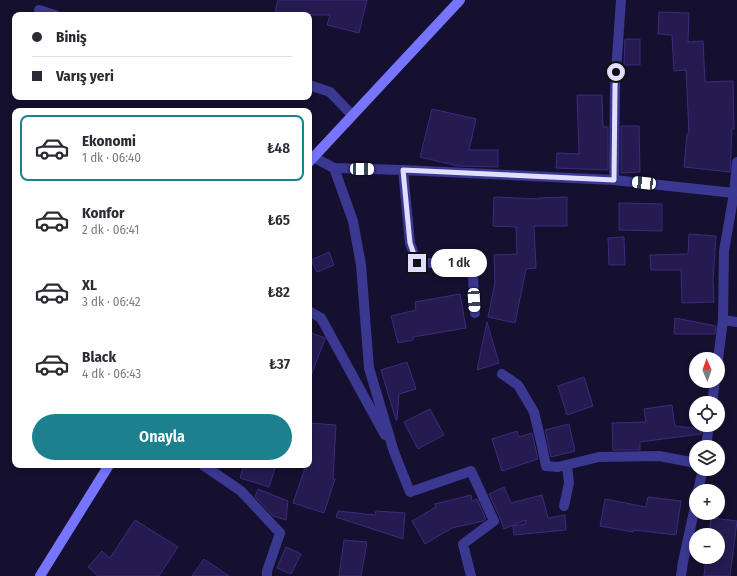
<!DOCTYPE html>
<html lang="tr">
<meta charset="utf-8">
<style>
body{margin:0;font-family:"Fira Sans Condensed",sans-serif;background:#f2f2f3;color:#2b2b33;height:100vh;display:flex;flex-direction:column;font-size:15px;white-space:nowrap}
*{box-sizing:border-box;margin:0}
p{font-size:13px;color:#7c7c81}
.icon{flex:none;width:22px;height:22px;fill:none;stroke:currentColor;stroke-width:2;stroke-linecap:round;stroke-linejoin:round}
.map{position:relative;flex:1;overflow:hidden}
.drawer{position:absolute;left:12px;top:108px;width:300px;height:360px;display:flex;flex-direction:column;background:#fff;border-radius:8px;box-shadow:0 2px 6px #0003}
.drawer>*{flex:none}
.banner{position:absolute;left:12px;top:12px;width:300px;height:88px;border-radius:8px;box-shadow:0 2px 6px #0003;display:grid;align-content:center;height:88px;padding:0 20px;background:#fff}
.needle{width:26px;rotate:358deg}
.buttons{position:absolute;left:689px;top:352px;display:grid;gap:8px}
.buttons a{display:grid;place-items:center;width:36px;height:36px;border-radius:50%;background:#fff;box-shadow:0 2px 6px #0003;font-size:20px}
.end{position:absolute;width:18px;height:18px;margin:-9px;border:5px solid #e1deff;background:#111;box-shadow:0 0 0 2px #111}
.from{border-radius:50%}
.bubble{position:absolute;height:28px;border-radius:14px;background:#fff;box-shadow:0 2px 6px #0003;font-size:13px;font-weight:600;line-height:28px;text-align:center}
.car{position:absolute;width:12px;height:24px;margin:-12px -6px;border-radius:5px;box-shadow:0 0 3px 1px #0007;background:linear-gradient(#fff 24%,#345 0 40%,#fff 0 76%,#345 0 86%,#fff 0)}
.banner b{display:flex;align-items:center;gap:14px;height:38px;font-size:15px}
.banner b+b{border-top:1px solid #e1e1e2}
.banner i{width:10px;height:10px;background:#2b2b33}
ul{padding:7px 0 0;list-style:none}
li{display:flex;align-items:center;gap:12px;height:66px;margin:0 8px 6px;padding:0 12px;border:2px solid transparent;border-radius:8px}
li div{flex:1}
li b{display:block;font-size:15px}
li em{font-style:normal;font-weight:600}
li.current{border-color:#1c808f}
li>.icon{width:36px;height:36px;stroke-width:1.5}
.action{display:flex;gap:8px;margin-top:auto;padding:8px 20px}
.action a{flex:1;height:46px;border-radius:24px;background:#1c808f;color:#fff;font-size:16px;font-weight:600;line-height:46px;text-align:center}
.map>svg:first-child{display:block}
</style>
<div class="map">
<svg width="737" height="576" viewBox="0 0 737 576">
<rect width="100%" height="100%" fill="#15102f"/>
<path fill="#251b51" stroke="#3b2b7f" d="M278 0H367L359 33 327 25 330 15H285L275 12Z
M659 12 689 13 688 42 703 41 705 82 733 81 734 129H732L730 172 684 167 687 134H689L686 70 674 71 672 35 658 34Z
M625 39H640V65H624Z
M577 95H602L603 127H608V170L556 168 557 153 579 154Z
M432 109 476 119 469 150H498V167L458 166 420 157Z
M621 126H639L640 172 621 173Z
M494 197 539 199V198L567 197V226H534L536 268 526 269 515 323 488 317 495 283 494 255 517 254 516 227 493 226Z
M619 203 662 204V231L619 230Z
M689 234 716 236 713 281 714 302 682 303 681 270H651L650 255 688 254Z
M624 237 625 265H609L608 238Z
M329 252 334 265 317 272 311 260Z
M460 294 466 328 413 337V340L398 343 391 316 416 310 415 302Z
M675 318 716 326 715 334H674Z
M487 322 499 363 477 370Z
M309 332 325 338V339L310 378H309Z
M407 362 416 389 399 394 397 420H396L381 370Z
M584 377 593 406 567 415 558 386Z
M672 405 675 426 702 429 701 434 640 442V450H613L612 423 646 422 644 409Z
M430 409 444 435 418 449 404 422Z
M309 423 336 425 333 479H335L324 513 293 503 306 465H309Z
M569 424 575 451 551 457 545 430Z
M517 431 519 437 532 433 538 459 502 471 492 439Z
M244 465H276L269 487 240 478Z
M504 487 511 503 542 495 548 518 565 515 566 530 514 535 513 526 525 524 526 520 504 529 500 518 489 494Z
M258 489 288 501 286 520 273 516 255 497Z
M471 495 472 501 477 499 486 519 483 521 452 528 425 544 412 521 436 507 435 504Z
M648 497 681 501 676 535 634 530 633 532 600 526 605 499 646 507Z
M338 511 375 515 376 511 405 513 403 539 336 517Z
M711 518 737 521 730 576H704L706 557H718V535H709Z
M135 520 178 547 159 576H98L88 567 102 551 110 558Z
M344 540 367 542 361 576H339Z
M286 547 301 554 291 574 277 568Z
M204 559 229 576H192Z"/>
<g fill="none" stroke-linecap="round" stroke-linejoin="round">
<path stroke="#3a3891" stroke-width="10" d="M39 10 55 15
M309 85 330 92 352 115
M313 157 334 168 403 170 614 180 734 193
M334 168 353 221 361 265 369 368 394 452 410 492 471 471 494 521 463 544 471 576
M403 170 410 243 417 263H444L472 260 475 313
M614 180 615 86 621 0
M309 311 321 318 385 435
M723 320 737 322
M718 359 723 320 724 251 734 193 737 162
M502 374 518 385 534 412 542 446 546 466 558 467 599 457 659 456 696 463
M712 403 715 381
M706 447 709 425
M203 465 241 491 280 533 267 571V576
M698 491 703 469
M564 506 569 483 567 465
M681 576 683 562 696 502"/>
<path stroke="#7775ff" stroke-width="10" d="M309 162 460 0
M40 576 109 465"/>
</g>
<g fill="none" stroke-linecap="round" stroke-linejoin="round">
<path stroke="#e1deff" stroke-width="5" d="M417 263 410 243 403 170 614 180 615 86 616 72"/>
</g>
</svg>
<div class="buttons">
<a><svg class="needle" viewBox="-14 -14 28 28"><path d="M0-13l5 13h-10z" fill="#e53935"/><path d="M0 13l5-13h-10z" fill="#7c7c81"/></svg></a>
<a><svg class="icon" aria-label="locate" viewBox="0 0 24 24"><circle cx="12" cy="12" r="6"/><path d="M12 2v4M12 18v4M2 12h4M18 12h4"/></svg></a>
<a><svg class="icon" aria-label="layers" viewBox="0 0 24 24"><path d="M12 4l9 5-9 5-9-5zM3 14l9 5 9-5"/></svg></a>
<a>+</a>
<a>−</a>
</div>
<i class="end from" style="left:616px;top:72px"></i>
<i class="end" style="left:417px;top:263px"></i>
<div class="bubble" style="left:431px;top:249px;width:56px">1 dk</div>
<i class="car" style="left:362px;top:169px;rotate:91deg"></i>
<i class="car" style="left:644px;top:183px;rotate:276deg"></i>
<i class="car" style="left:474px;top:300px;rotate:177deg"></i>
<div class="banner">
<b><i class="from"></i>Biniş</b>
<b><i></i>Varış yeri</b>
</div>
<section class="drawer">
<ul>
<li class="current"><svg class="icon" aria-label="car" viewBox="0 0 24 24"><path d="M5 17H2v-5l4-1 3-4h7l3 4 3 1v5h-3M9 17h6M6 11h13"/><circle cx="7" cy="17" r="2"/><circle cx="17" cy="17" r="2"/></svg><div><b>Ekonomi</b><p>1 dk · 06:40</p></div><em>₺48</em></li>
<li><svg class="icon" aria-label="car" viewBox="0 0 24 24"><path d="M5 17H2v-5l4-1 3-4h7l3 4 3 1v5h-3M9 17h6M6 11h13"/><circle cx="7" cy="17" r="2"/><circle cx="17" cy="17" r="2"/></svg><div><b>Konfor</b><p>2 dk · 06:41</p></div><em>₺65</em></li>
<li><svg class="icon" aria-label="car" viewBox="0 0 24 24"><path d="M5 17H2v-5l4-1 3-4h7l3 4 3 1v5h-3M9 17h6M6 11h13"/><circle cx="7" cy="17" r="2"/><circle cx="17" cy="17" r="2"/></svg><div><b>XL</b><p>3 dk · 06:42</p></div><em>₺82</em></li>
<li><svg class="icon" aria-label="car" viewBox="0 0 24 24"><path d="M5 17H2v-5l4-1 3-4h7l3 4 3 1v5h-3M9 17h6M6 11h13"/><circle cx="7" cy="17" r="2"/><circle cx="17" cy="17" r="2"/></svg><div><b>Black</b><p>4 dk · 06:43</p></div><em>₺37</em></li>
</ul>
<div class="action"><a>Onayla</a></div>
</section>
</div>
